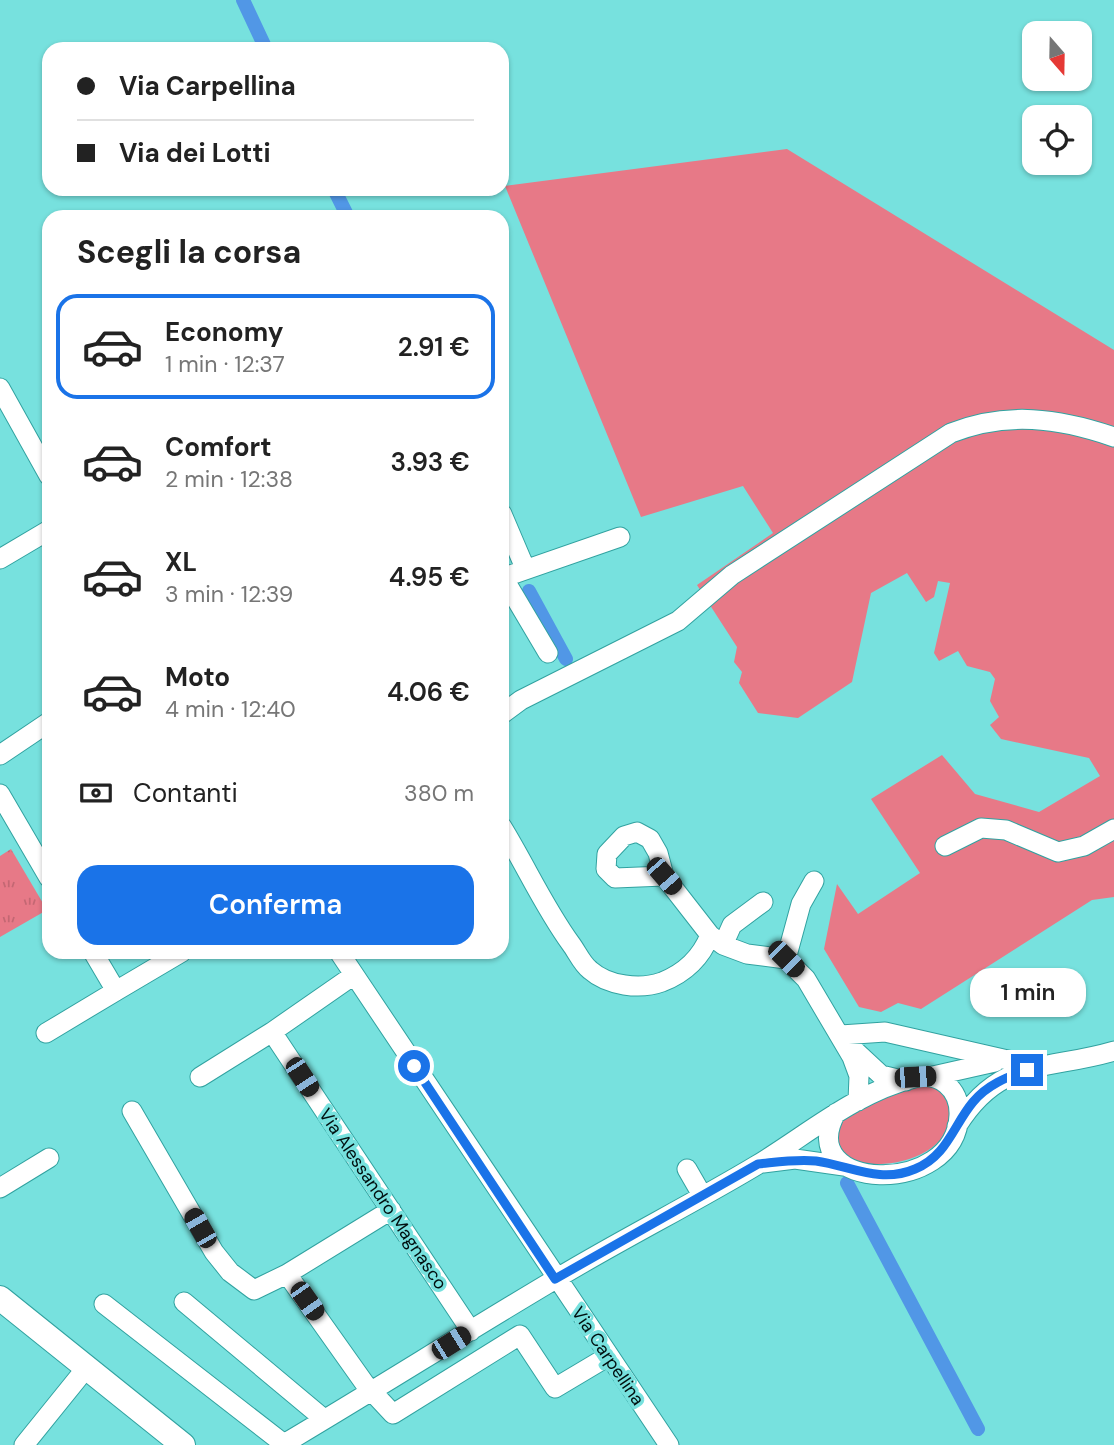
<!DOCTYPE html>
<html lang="it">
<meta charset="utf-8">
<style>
body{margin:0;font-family:"DM Sans",sans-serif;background:#f6f6f6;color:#222;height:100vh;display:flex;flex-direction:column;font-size:26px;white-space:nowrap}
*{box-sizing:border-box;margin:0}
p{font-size:23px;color:#767676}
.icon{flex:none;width:38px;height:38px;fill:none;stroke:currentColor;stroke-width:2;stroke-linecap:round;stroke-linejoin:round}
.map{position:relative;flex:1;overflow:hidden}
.sheet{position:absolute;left:42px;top:210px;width:467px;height:749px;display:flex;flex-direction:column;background:#fff;border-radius:21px;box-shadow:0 2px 5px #0004}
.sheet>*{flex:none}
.hud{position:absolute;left:42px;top:42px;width:467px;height:154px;border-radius:21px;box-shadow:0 2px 5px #0004;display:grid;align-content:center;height:154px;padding:0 35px;background:#fff}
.needle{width:46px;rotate:160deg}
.tools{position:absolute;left:1022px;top:21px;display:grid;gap:14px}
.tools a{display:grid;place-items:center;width:70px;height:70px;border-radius:14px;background:#fff;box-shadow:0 2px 5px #0004;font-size:35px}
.end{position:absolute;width:32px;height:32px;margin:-16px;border:9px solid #1a73e8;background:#fff;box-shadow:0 0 0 4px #fff}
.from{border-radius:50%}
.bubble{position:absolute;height:49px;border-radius:21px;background:#fff;box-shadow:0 2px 5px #0004;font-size:23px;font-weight:600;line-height:49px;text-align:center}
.car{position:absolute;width:21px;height:42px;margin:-21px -10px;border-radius:9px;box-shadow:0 0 5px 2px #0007;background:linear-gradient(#222 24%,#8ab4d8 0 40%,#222 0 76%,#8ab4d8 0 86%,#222 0)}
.hud b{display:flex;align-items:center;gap:24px;height:66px;font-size:26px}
.hud b+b{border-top:2px solid #e0e0e0}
.hud i{width:18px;height:18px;background:#222}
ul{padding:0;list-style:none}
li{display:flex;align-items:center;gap:21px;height:105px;margin:0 14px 10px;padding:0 21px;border:4px solid transparent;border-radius:21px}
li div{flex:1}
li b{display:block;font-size:26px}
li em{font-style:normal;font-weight:600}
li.active{border-color:#1a73e8}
li>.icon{width:63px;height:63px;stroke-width:1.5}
h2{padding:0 35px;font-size:32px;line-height:84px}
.pay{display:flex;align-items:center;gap:18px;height:77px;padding:0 35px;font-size:26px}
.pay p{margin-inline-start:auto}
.primary-button{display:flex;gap:14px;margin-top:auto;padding:14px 35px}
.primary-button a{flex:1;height:80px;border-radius:21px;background:#1a73e8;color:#fff;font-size:28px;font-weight:600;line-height:80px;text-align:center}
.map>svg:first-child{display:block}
</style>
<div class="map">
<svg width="1114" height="1445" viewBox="0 0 1114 1445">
<defs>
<pattern id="park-tufts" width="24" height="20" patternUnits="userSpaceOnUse" patternTransform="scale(1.75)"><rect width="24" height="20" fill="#e77987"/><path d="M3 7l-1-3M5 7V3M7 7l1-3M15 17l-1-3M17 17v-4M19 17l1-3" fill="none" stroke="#c46773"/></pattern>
</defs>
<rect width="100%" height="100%" fill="#77e1de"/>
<path fill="#e77987" d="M787 149 1114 350V897L1092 900 921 1009 898 1003 881 1012 859 1007 824 949 837 884 858 914 920 873 871 799 942 755 975 794 1039 812 1100 776 1089 758 1001 739 990 725 999 717 990 701 995 679 990 672 967 666 958 651 939 661 934 653 950 583 938 581 934 597 926 602 907 573 871 593 852 682 798 718 758 713 739 683 742 672 734 662 737 647 697 585 773 533 743 486 641 517 505 186Z
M923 1084 943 1090C988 1171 807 1192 840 1121L863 1105Z"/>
<path fill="url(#park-tufts)" d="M11 849 47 910 0 937V856Z"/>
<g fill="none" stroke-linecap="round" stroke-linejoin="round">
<path stroke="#5197e6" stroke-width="14" d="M243 0 266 49
M334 189 348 217
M529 591 566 659
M847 1183 978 1429"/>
<g stroke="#31a2a0" stroke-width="21">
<path id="minor" d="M0 388 49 476
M502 514 525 568
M0 559 49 530
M503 577 548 653
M502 578 620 537
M502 714 521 700 678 621 732 575 951 433C1006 411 1059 418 1114 437
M0 755 49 722
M0 794 49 878
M502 827C526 866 544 907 571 944 577 952 582 964 590 970 608 986 640 990 662 982 685 973 701 958 710 935
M945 846 981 828 1006 830 1058 852 1084 846 1114 829
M664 876 615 878 606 869 607 854 624 836 637 832 650 839 658 853 664 876 710 935 723 945 747 954 786 959 806 979 852 1057 859 1076 858 1101
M723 945 732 925 763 902
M93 952 116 991 182 952
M339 952 669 1445
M786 959 801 904 814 881
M272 1032 471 1331
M46 1033 116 991
M841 1035 885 1032 1012 1061
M853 1049 881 1075 906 1081
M933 1076 995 1062
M200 1077 272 1032 354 975
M132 1111 214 1252 230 1272 254 1290 287 1274 391 1210
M957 1126C1000 1057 1046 1071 1114 1051
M763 1163 795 1159 844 1166
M687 1169 702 1195
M0 1188 49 1158
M287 1274 365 1384 393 1414 520 1335 555 1388 607 1357
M184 1302 324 1419
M104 1304 284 1444
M24 1445 87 1367
M282 1445C375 1390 466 1332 559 1277 624 1238 692 1204 757 1165 808 1134 855 1093 914 1078 939 1071 960 1089 959 1115 956 1198 792 1192 836 1113"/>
</g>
<g stroke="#31a2a0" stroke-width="26">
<path id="major" d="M0 1298 183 1445"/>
</g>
<use href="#minor" stroke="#fff" stroke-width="19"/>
<use href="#major" stroke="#fff" stroke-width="24"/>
</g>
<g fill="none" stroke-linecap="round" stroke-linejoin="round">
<path stroke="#1a73e8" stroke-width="9" d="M414 1066 555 1279 758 1164C778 1162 796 1159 816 1161 851 1166 880 1184 915 1169 947 1156 953 1126 973 1102 987 1085 1007 1077 1027 1070"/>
</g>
<g text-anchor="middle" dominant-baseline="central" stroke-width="7" stroke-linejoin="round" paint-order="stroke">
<g font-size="18" fill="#000f0f" stroke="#77e1de">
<text transform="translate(383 1199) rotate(56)">Via Alessandro Magnasco</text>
<text transform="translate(608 1356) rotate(56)">Via Carpellina</text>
</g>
</g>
</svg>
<div class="tools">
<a><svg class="needle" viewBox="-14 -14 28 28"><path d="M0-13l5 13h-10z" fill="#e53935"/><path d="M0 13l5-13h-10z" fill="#767676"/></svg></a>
<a><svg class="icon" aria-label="locate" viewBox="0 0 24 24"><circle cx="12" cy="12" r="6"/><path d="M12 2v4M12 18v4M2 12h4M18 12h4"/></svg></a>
</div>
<i class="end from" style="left:414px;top:1066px"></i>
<i class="end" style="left:1027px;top:1070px"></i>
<div class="bubble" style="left:970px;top:968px;width:116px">1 min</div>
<i class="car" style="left:664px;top:876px;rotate:139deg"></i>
<i class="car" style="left:786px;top:959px;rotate:135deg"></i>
<i class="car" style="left:302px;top:1077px;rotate:147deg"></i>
<i class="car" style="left:915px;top:1077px;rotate:87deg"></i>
<i class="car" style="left:200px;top:1228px;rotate:330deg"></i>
<i class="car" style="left:307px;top:1301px;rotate:145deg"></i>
<i class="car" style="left:451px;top:1343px;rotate:58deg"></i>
<div class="hud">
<b><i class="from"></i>Via Carpellina</b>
<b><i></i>Via dei Lotti</b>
</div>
<section class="sheet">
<h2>Scegli la corsa</h2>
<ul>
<li class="active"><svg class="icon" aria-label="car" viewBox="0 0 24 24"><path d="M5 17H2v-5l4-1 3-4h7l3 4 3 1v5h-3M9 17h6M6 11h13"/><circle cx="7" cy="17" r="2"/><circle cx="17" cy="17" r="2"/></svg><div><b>Economy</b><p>1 min · 12:37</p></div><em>2.91 €</em></li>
<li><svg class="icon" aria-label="car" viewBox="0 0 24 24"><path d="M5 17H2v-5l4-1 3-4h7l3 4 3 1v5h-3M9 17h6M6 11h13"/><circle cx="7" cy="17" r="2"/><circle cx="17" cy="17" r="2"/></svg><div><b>Comfort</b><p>2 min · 12:38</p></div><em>3.93 €</em></li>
<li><svg class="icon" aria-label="car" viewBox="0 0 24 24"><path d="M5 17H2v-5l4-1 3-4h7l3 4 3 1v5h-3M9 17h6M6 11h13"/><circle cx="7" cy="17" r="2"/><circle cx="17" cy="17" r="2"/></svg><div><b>XL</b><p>3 min · 12:39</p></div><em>4.95 €</em></li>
<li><svg class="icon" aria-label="car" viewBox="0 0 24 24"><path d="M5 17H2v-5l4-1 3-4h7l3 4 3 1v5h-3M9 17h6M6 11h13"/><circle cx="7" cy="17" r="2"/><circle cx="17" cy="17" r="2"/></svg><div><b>Moto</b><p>4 min · 12:40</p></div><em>4.06 €</em></li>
</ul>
<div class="pay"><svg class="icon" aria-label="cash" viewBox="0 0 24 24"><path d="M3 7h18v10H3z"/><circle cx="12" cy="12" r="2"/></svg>Contanti<p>380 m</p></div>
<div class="primary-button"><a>Conferma</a></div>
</section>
</div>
